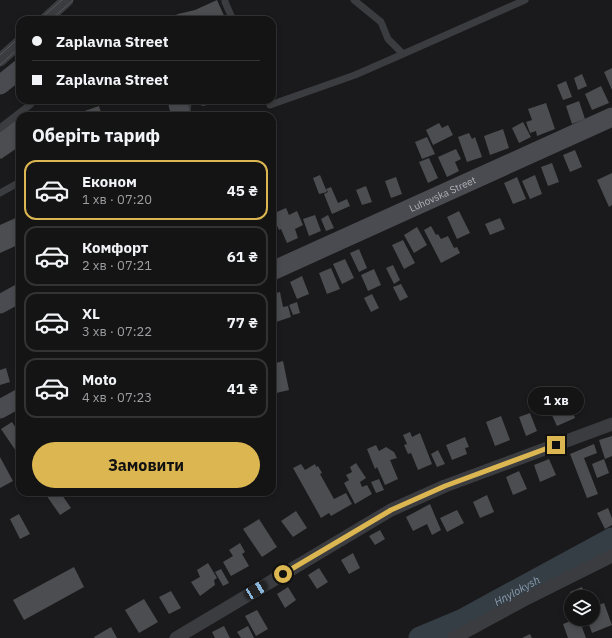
<!DOCTYPE html>
<html lang="uk">
<meta charset="utf-8">
<style>
body{margin:0;font-family:"IBM Plex Sans",sans-serif;background:#212122;color:#f1f3f6;height:100vh;display:flex;flex-direction:column;font-size:15px;white-space:nowrap}
*{box-sizing:border-box;margin:0}
p{font-size:13px;color:#9d9ea0}
.icon{flex:none;width:22px;height:22px;fill:none;stroke:currentColor;stroke-width:2;stroke-linecap:round;stroke-linejoin:round}
.map{position:relative;flex:1;overflow:hidden}
.sheet{position:absolute;left:16px;top:112px;width:260px;height:384px;display:flex;flex-direction:column;background:#141415;border-radius:12px;box-shadow:0 2px 6px #0003,0 0 0 1px #333334}
.sheet>*{flex:none}
.guide{position:absolute;left:16px;top:16px;width:260px;height:88px;border-radius:12px;box-shadow:0 2px 6px #0003,0 0 0 1px #333334;display:grid;align-content:center;height:88px;padding:0 16px;background:#141415}
.tools{position:absolute;left:564px;top:590px;display:grid;gap:8px}
.tools a{display:grid;place-items:center;width:36px;height:36px;border-radius:50%;background:#141415;box-shadow:0 2px 6px #0003,0 0 0 1px #333334;font-size:20px}
.end{position:absolute;width:18px;height:18px;margin:-9px;border:5px solid #dcb651;background:#111;box-shadow:0 0 0 2px #111}
.from{border-radius:50%}
.bubble{position:absolute;height:28px;border-radius:14px;background:#141415;box-shadow:0 2px 6px #0003,0 0 0 1px #333334;font-size:13px;font-weight:800;line-height:28px;text-align:center}
.car{position:absolute;width:12px;height:24px;margin:-12px -6px;border-radius:5px;box-shadow:0 0 3px 1px #0007;background:linear-gradient(#222 24%,#8ab4d8 0 40%,#222 0 76%,#8ab4d8 0 86%,#222 0)}
.guide b{display:flex;align-items:center;gap:14px;height:38px;font-size:15px}
.guide b+b{border-top:1px solid #333334}
.guide i{width:10px;height:10px;background:#f1f3f6}
ul{padding:0;list-style:none}
li{display:flex;align-items:center;gap:12px;height:60px;margin:0 8px 6px;padding:0 8px;border:2px solid #333334;border-radius:12px}
li div{flex:1}
li b{display:block;font-size:15px}
li em{font-style:normal;font-weight:800}
li.selected{border-color:#dcb651}
li>.icon{width:36px;height:36px;stroke-width:1.5}
h2{padding:0 16px;font-size:18px;line-height:48px}
.primary-button{display:flex;gap:8px;margin-top:auto;padding:8px 16px}
.primary-button a{flex:1;height:46px;border-radius:24px;background:#dcb651;color:#111;font-size:16px;font-weight:800;line-height:46px;text-align:center}
.map>svg:first-child{display:block}
</style>
<div class="map">
<svg width="612" height="638" viewBox="0 0 612 638">
<rect width="100%" height="100%" fill="#1a1a1c"/>
<g fill="none" stroke-linecap="round" stroke-linejoin="round">
<path stroke="#363e45" stroke-width="23" id="s1" d="M420 638 463 620 612 539"/>
</g>
<path fill="#4c4d50" d="M217 0 226 20H165L178 14 195 10Z
M612 68V90L604 72Z
M582 74 587 86 578 90 574 78Z
M566 81 572 97 563 100 557 85Z
M601 86 609 103 592 110 585 94Z
M199 100H223L222 102 202 106Z
M579 101 585 119 572 124 566 106Z
M546 103 555 129 537 136 536 131 530 133 526 122 532 120 528 109Z
M99 106 102 116H76V114Z
M20 117V146L1 159 0 158V132Z
M523 122 531 137 519 143 512 128Z
M439 123 442 128 448 125 453 135 433 145 426 130Z
M503 129 509 148 490 155 484 136Z
M469 133 472 139 475 137 482 157 467 162 458 137Z
M427 137 435 154 422 159 415 142Z
M456 149 461 159 455 162 459 171 447 177 438 157Z
M575 150 582 167 570 172 563 155Z
M429 158 438 178 428 183 419 162Z
M552 163 559 182 548 186 541 167Z
M612 173V205L609 207 597 180Z
M320 175 327 192 319 194 313 178Z
M535 175 542 194 530 199 522 181Z
M396 177 402 194 391 198 385 181Z
M517 177 526 199 513 204 504 183Z
M366 186 372 202 362 205 356 190Z
M331 187 338 203 347 199 350 206 332 214 324 194 328 192 326 189Z
M286 208 289 215 297 211 303 225 295 229 298 238 287 243 281 229 279 230 272 214Z
M459 211 470 233 457 239 447 217Z
M315 215 321 231 309 236 303 219Z
M328 215 334 228 326 231 321 219Z
M20 216V244L0 253V225Z
M500 218 505 229 490 235 485 224Z
M431 226 436 235 438 234 441 239 448 236 454 248 457 247 460 253 441 263 424 230Z
M417 227 427 245 414 253 404 235Z
M403 240 415 263 404 269 392 245Z
M272 244 276 253 272 255Z
M359 249 367 268 359 272 350 253Z
M345 259 354 278 342 284 333 264Z
M393 265 400 280 394 284 386 268Z
M331 268 340 289 327 294 319 273Z
M374 269 381 285 368 291 361 275Z
M302 276 309 294 297 299 290 282Z
M401 284 408 297 400 301 393 287Z
M280 292 283 307 288 306 291 317 276 322 272 306V294Z
M372 294 379 308 371 312 364 298Z
M297 302 300 313 293 315 289 305Z
M283 361 289 390 272 394V364Z
M6 368 10 382 0 385V370Z
M569 399 572 404 570 405 575 418 557 426 550 411 557 408 556 405Z
M530 413 537 431 526 436 519 417Z
M501 416 510 440 495 446 486 422Z
M12 422 20 434V457L1 429Z
M410 432 412 437 420 433 432 464 418 470 411 453 408 454 404 445 407 444 403 435Z
M612 436V456L605 459 599 440Z
M465 437 469 447 465 448 467 454 452 460 446 445Z
M594 444 597 453 584 458 598 494 587 498 570 454Z
M376 445 379 451 386 447 394 452 397 458 390 460 398 479 385 485 377 467 375 469 367 449Z
M438 450 445 464 437 467 431 454Z
M0 457 13 481 0 488Z
M549 459 556 475 540 482 534 465Z
M604 459 609 473 597 478 592 464Z
M356 463 366 478 360 482 362 487 367 485 372 494 355 504 344 483 349 480 346 475 352 472 350 467Z
M301 464 305 470 315 464 316 467 318 466 322 473 320 474 334 499 346 493 352 504 331 516 329 513 321 518 293 468Z
M519 471 527 489 513 495 506 477Z
M379 479 384 490 376 493 371 482Z
M44 492H60L71 508 60 515Z
M487 495 494 512 480 518 473 502Z
M430 504 441 530 432 535 427 524 413 531 406 517Z
M608 508 612 518V525L605 529 597 513Z
M457 510 464 523 447 532 440 518Z
M296 511 307 528 293 537 281 521Z
M19 514 30 534 20 539 10 519Z
M259 519 277 547 262 557 243 529Z
M380 530 385 539 375 545 369 536Z
M240 543 245 552 242 554 249 566 231 576 223 562 233 556 229 550Z
M353 553 360 568 349 574 341 560Z
M208 563 217 578 214 580 215 585 200 596 191 582 200 577 197 570Z
M74 567 84 587 24 620 13 600Z
M319 568 328 582 317 589 308 575Z
M221 569 229 583 223 586 215 572Z
M288 587 296 600 285 608 277 594Z
M582 587 586 597H572L570 592Z
M171 591 181 608 169 614 159 597Z
M144 599 158 622 139 633 125 610Z
M604 603 612 625 592 633 587 619H593V607Z
M257 610 268 629 256 636 245 616Z
M576 619H579L586 638H568L563 624Z
M224 626 230 638H215L212 632Z
M248 626 254 638H241L237 632Z
M111 627 117 638H95L94 637Z
M530 634 532 638H522Z"/>
<g fill="none" stroke-linecap="round" stroke-linejoin="round">
<path stroke="#3b3c40" stroke-width="7" d="M225 0V2L233 20
M354 0 381 22 388 39 403 54 525 0
M268 100 270 105 355 75 403 54
M187 114 188 100
M0 128 31 104 32 100
M0 193 20 182"/>
<path stroke="#3b3c40" stroke-width="13" d="M45 20 67 0
M0 60 20 42
M176 638 391 510 445 486 612 424
M454 638 522 601 612 556"/>
<g stroke="#4a4b50" stroke-width="19">
<path d="M0 85 20 69"/>
<path d="M177 100 181 116"/>
<path id="s2" d="M272 271 612 117"/>
<path d="M0 304 20 293"/>
<path d="M0 409 20 398"/>
</g>
<path stroke="#55565b" stroke-width="1" d="M39 20 62 0
M51 20 73 0
M0 55 20 37
M0 65 20 47"/>
</g>
<g fill="none" stroke-linecap="round" stroke-linejoin="round">
<path stroke="#dcb651" stroke-width="5" d="M283 574 391 510 445 486 556 445"/>
</g>
<g text-anchor="middle" dominant-baseline="central" stroke-width="3" stroke-linejoin="round" paint-order="stroke">
<g font-size="10" fill="#aeb1ba" stroke="#151517">
<text stroke="none"><textPath href="#s2" startOffset="187">Luhovska Street</textPath></text>
</g>
<g font-size="11" font-style="italic" fill="#8a9cb0" stroke="#151517">
<text stroke="none"><textPath href="#s1" startOffset="108">Hnylokysh</textPath></text>
</g>
</g>
</svg>
<div class="tools">
<a><svg class="icon" aria-label="layers" viewBox="0 0 24 24"><path d="M12 4l9 5-9 5-9-5zM3 14l9 5 9-5"/></svg></a>
</div>
<i class="end from" style="left:283px;top:574px"></i>
<i class="end" style="left:556px;top:445px"></i>
<div class="bubble" style="left:528px;top:387px;width:56px">1 хв</div>
<i class="car" style="left:256px;top:590px;rotate:59deg"></i>
<div class="guide">
<b><i class="from"></i>Zaplavna Street</b>
<b><i></i>Zaplavna Street</b>
</div>
<section class="sheet">
<h2>Оберіть тариф</h2>
<ul>
<li class="selected"><svg class="icon" aria-label="car" viewBox="0 0 24 24"><path d="M5 17H2v-5l4-1 3-4h7l3 4 3 1v5h-3M9 17h6M6 11h13"/><circle cx="7" cy="17" r="2"/><circle cx="17" cy="17" r="2"/></svg><div><b>Економ</b><p>1 хв · 07:20</p></div><em>45 ₴</em></li>
<li><svg class="icon" aria-label="car" viewBox="0 0 24 24"><path d="M5 17H2v-5l4-1 3-4h7l3 4 3 1v5h-3M9 17h6M6 11h13"/><circle cx="7" cy="17" r="2"/><circle cx="17" cy="17" r="2"/></svg><div><b>Комфорт</b><p>2 хв · 07:21</p></div><em>61 ₴</em></li>
<li><svg class="icon" aria-label="car" viewBox="0 0 24 24"><path d="M5 17H2v-5l4-1 3-4h7l3 4 3 1v5h-3M9 17h6M6 11h13"/><circle cx="7" cy="17" r="2"/><circle cx="17" cy="17" r="2"/></svg><div><b>XL</b><p>3 хв · 07:22</p></div><em>77 ₴</em></li>
<li><svg class="icon" aria-label="car" viewBox="0 0 24 24"><path d="M5 17H2v-5l4-1 3-4h7l3 4 3 1v5h-3M9 17h6M6 11h13"/><circle cx="7" cy="17" r="2"/><circle cx="17" cy="17" r="2"/></svg><div><b>Moto</b><p>4 хв · 07:23</p></div><em>41 ₴</em></li>
</ul>
<div class="primary-button"><a>Замовити</a></div>
</section>
</div>
